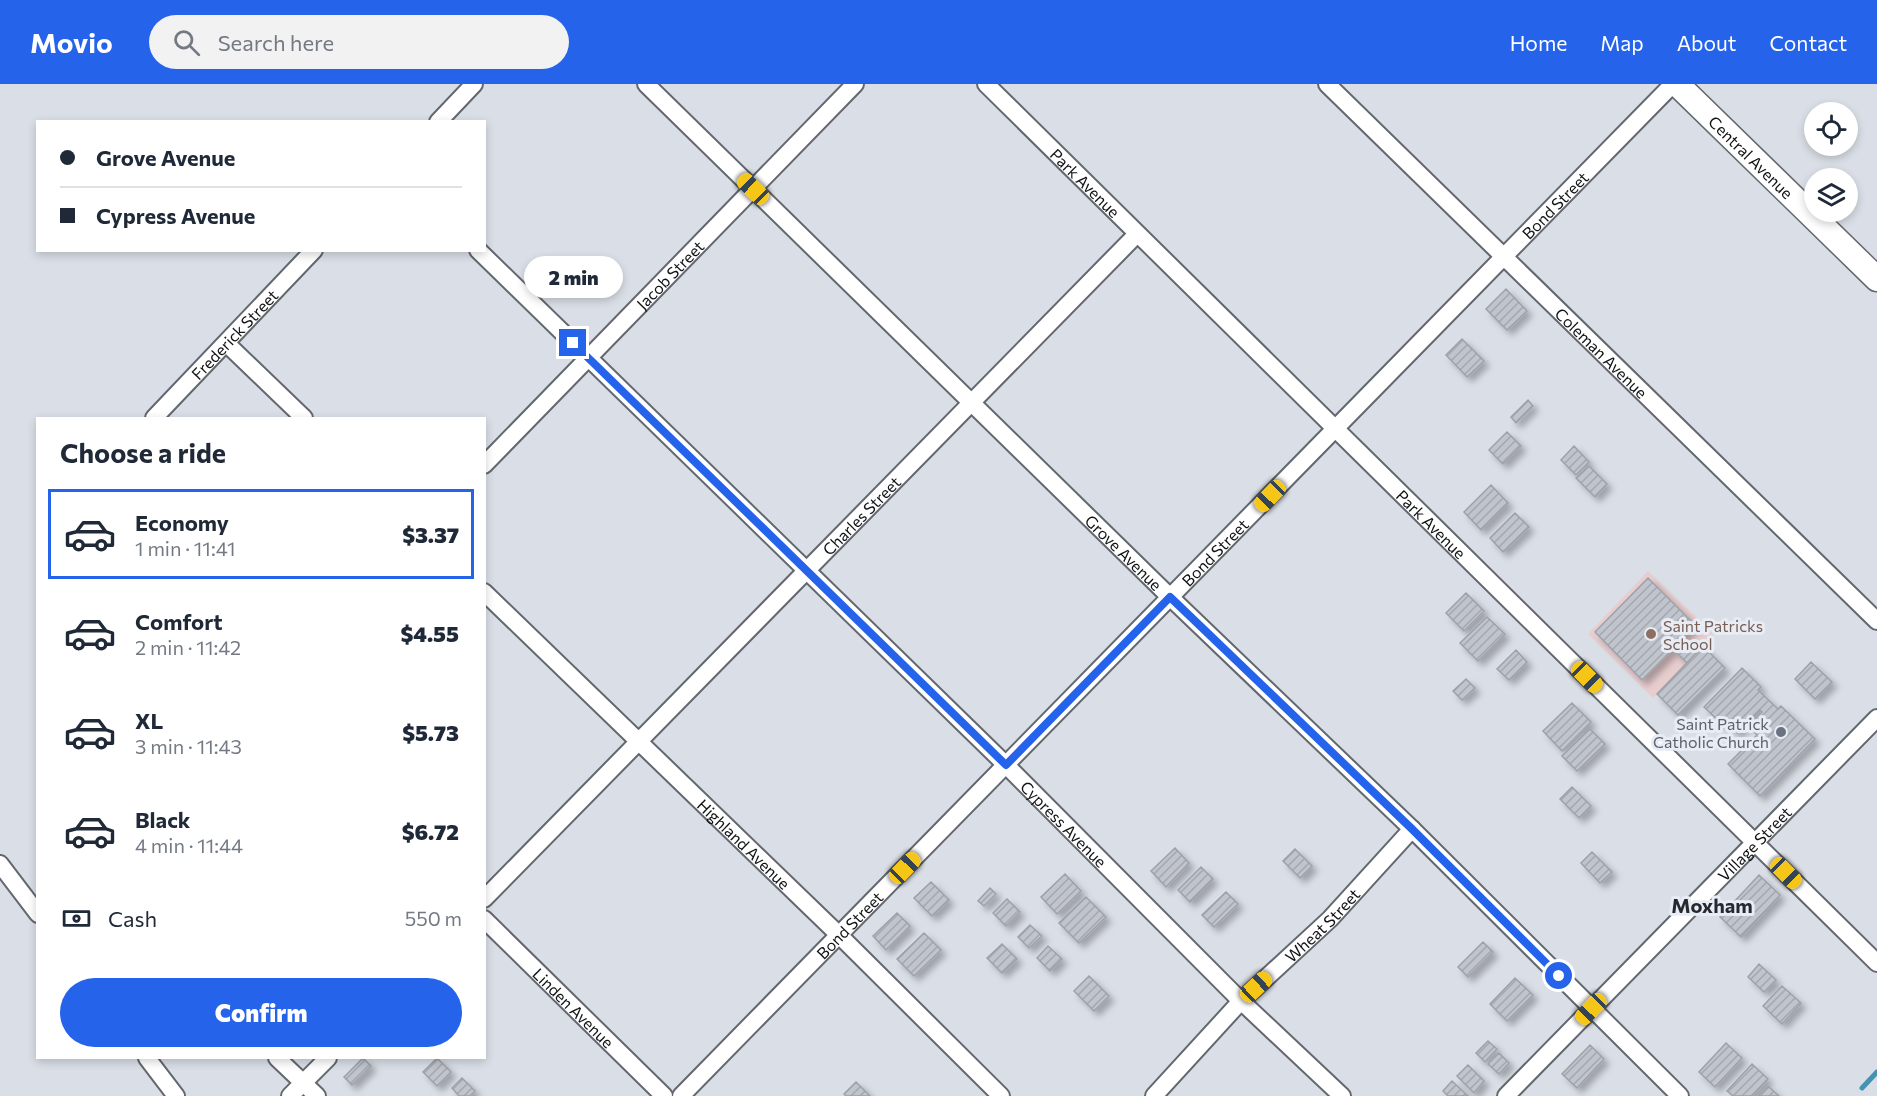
<!DOCTYPE html>
<meta charset="utf-8">
<style>
body{margin:0;font-family:Commissioner,sans-serif;background:#f2f2f3;color:#1f2937;height:100vh;display:flex;flex-direction:column;font-size:22px;white-space:nowrap}
*{box-sizing:border-box;margin:0}
p{font-size:20px;color:#747a83}
.icon{flex:none;width:33px;height:33px;fill:none;stroke:currentColor;stroke-width:2;stroke-linecap:round;stroke-linejoin:round}
.map{position:relative;flex:1;overflow:hidden}
.details{position:absolute;left:36px;top:333px;width:450px;height:642px;display:flex;flex-direction:column;background:#fff;border-radius:0px;box-shadow:0 3px 9px #0003}
.details>*{flex:none}
.guide{position:absolute;left:36px;top:36px;width:450px;height:132px;border-radius:0px;box-shadow:0 3px 9px #0003;display:grid;align-content:center;height:132px;padding:0 24px;background:#fff}
.controls{position:absolute;left:1804px;top:18px;display:grid;gap:12px}
.controls a{display:grid;place-items:center;width:54px;height:54px;border-radius:50%;background:#fff;box-shadow:0 3px 9px #0003;font-size:30px}
.end{position:absolute;width:27px;height:27px;margin:-14px;border:8px solid #2563eb;background:#fff;box-shadow:0 0 0 3px #fff}
.from{border-radius:50%}
.bubble{position:absolute;height:42px;border-radius:21px;background:#fff;box-shadow:0 3px 9px #0003;font-size:20px;font-weight:800;line-height:42px;text-align:center}
.car{position:absolute;width:18px;height:36px;margin:-18px -9px;border-radius:8px;box-shadow:0 0 4px 2px #0007;background:linear-gradient(#f5c518 24%,#345 0 40%,#f5c518 0 76%,#345 0 86%,#f5c518 0)}
.guide b{display:flex;align-items:center;gap:21px;height:57px;font-size:22px}
.guide b+b{border-top:2px solid #e0e1e3}
.guide i{width:15px;height:15px;background:#1f2937}
ul{padding:0;list-style:none}
li{display:flex;align-items:center;gap:18px;height:90px;margin:0 12px 9px;padding:0 12px;border:3px solid transparent;border-radius:0px}
li div{flex:1}
li b{display:block;font-size:22px}
li em{font-style:normal;font-weight:800}
li.active{border-color:#2563eb}
li>.icon{width:54px;height:54px;stroke-width:1.5}
h2{padding:0 24px;font-size:27px;line-height:72px}
.pay{display:flex;align-items:center;gap:15px;height:66px;padding:0 24px;font-size:22px}
.pay p{margin-inline-start:auto}
.action{display:flex;gap:12px;margin-top:auto;padding:12px 24px}
.action a{flex:1;height:69px;border-radius:36px;background:#2563eb;color:#fff;font-size:24px;font-weight:800;line-height:69px;text-align:center}
header{display:flex;align-items:center;gap:36px;box-sizing:border-box;height:84px;padding:0 30px;background:#2563eb;color:#fff}
header strong{font-size:28px}
nav{display:flex;gap:33px;margin-inline-start:auto;font-size:21px}
.search{width:420px;height:54px;background:#f2f2f3;display:flex;align-items:center;gap:15px;box-sizing:border-box;padding:0 21px;border-radius:33px;color:#747a83;font-size:22px}
.map>svg:first-child{display:block}
</style>
<header>
<strong>Movio</strong>
<div class="search"><svg class="icon" aria-label="search" viewBox="0 0 24 24"><circle cx="10" cy="10" r="6"/><path d="M15 15l6 6"/></svg>Search here</div>
<nav><a>Home</a><a>Map</a><a>About</a><a>Contact</a></nav>
</header>
<div class="map">
<svg width="1877" height="1012" viewBox="0 0 1877 1012">
<defs>
<pattern id="building-hatch" width="6" height="6" patternUnits="userSpaceOnUse" patternTransform="scale(1.5)"><rect width="6" height="6" fill="#c0c4cc"/><path d="M-1 1l2-2M0 6l6-6M5 7l2-2" fill="none" stroke="#a4a7ae"/></pattern>
<filter id="shadow"><feDropShadow dx="5" dy="5" stdDeviation="3" flood-color="#0004"/></filter>
</defs>
<rect width="100%" height="100%" fill="#dadfe7"/>
<path fill="#e8cdcf" d="M1648 487 1714 551 1653 614 1588 550Z"/>
<g fill="none" stroke-linecap="round" stroke-linejoin="round">
<path stroke="#4592b3" stroke-width="5" d="M1862 1004 1877 988"/>
</g>
<path fill="url(#building-hatch)" stroke="#9da1a8" stroke-width="1.5" filter="url(#shadow)" d="M1506 205 1527 227 1507 246 1486 225Z
M1462 255 1484 277 1467 293 1446 271Z
M1528 316 1533 322 1516 339 1511 333Z
M1507 348 1521 362 1503 380 1489 366Z
M1574 362 1589 378 1576 391 1561 376Z
M1589 382 1607 400 1595 413 1576 394Z
M1491 401 1508 419 1481 446 1464 428Z
M1515 429 1529 443 1503 468 1490 454Z
M1648 494 1695 541 1683 553 1697 568 1687 579 1673 565 1642 596 1595 548Z
M1466 509 1484 527 1464 547 1446 529Z
M1487 533 1505 550 1478 577 1460 559Z
M1703 562 1725 584 1678 631 1657 610Z
M1516 566 1527 578 1509 596 1497 585Z
M1811 578 1832 598 1815 615 1795 595Z
M1742 584 1761 603 1758 606 1778 625 1781 622 1815 655 1760 712 1728 680 1757 651 1753 647 1757 642 1753 637 1762 628 1760 626 1737 649 1726 639 1723 641 1704 623Z
M1466 595 1475 604 1462 616 1453 607Z
M1572 619 1591 638 1562 667 1543 647Z
M1590 645 1605 660 1577 687 1562 672Z
M1572 703 1591 722 1579 734 1560 715Z
M1175 764 1189 779 1166 803 1151 787Z
M1295 765 1312 782 1300 794 1283 777Z
M1592 768 1612 788 1600 799 1581 779Z
M1201 783 1213 795 1190 818 1178 806Z
M1065 790 1081 807 1057 830 1041 813Z
M1759 791 1780 811 1741 853 1720 833Z
M931 798 949 816 932 832 914 814Z
M990 804 996 810 984 822 978 817Z
M1226 808 1238 820 1214 843 1202 831Z
M1086 813 1106 833 1079 859 1059 839Z
M1007 815 1020 828 1006 842 993 829Z
M897 829 910 842 886 866 873 852Z
M1030 841 1042 852 1029 864 1018 853Z
M924 849 941 866 914 892 897 875Z
M1483 858 1493 868 1468 893 1458 883Z
M1002 860 1017 875 1002 889 987 874Z
M1048 862 1062 875 1050 887 1037 874Z
M1759 880 1776 896 1764 908 1748 893Z
M1089 892 1109 912 1094 927 1074 907Z
M1515 894 1533 911 1507 937 1490 920Z
M1782 902 1801 919 1782 940 1763 922Z
M1488 957 1497 965 1485 978 1476 969Z
M1726 959 1742 974 1715 1003 1699 988Z
M1590 961 1604 975 1577 1004 1562 990Z
M1499 969 1509 979 1499 990 1488 980Z
M363 974 371 982 352 1001 344 993Z
M437 974 451 988 437 1002 423 988Z
M1752 980 1768 995 1752 1012H1733L1727 1007Z
M1468 981 1484 997 1474 1009 1457 992Z
M462 994 475 1007 470 1012H459L452 1004Z
M1452 997 1468 1012H1448L1443 1007Z
M856 998 870 1012H846L844 1010Z
M1768 1002 1779 1012H1758Z"/>
<g fill="none" stroke-linecap="round" stroke-linejoin="round">
<g stroke="#63676e" stroke-width="20">
<g id="street">
<path id="s1" d="M646 0 1170 513 1412 745 1680 1012"/>
<path id="s2" d="M986 0 1877 879"/>
<path id="s3" d="M1327 0 1877 537"/>
<path d="M438 38 474 0"/>
<path id="s4" d="M478 166 1006 681 1241 917 1342 1012"/>
<path d="M226 259 304 334"/>
<path id="s5" d="M154 334 314 166"/>
<path id="s6" d="M484 381 855 0"/>
<path id="s7" d="M484 508 839 851 1001 1012"/>
<path d="M0 780 38 830"/>
<path id="s8" d="M484 815 1137 150"/>
<path id="s9" d="M484 835 664 1012"/>
<path d="M147 974 176 1012"/>
<path d="M277 974 317 1012"/>
<path d="M290 1012 328 974"/>
<path id="s10" d="M681 1012 1673 0"/>
<path id="s11" d="M1154 1012 1241 917 1330 835 1412 745"/>
<path id="s12" d="M1506 1012 1877 634"/>
</g>
</g>
<g stroke="#63676e" stroke-width="27">
<g id="secondary">
<path id="s13" d="M1677 0 1877 195"/>
</g>
</g>
<use href="#street" stroke="#fff" stroke-width="16"/>
<use href="#secondary" stroke="#fff" stroke-width="24"/>
</g>
<g fill="none" stroke-linecap="round" stroke-linejoin="round">
<path stroke="#2563eb" stroke-width="8" d="M573 259 1006 681 1170 513 1412 745 1559 892"/>
</g>
<circle fill="#8d6e63" stroke="#e8ecf4" stroke-width="2" cx="1651" cy="550" r="6"/>
<circle fill="#6b7280" stroke="#e8ecf4" stroke-width="2" cx="1781" cy="648" r="6"/>
<g text-anchor="middle" dominant-baseline="central" stroke-width="6" stroke-linejoin="round" paint-order="stroke">
<g font-size="16" fill="#0f1113" stroke="#e8ecf4">
<text stroke="none"><textPath href="#s13" startOffset="104">Central Avenue</textPath></text>
<text stroke="none"><textPath href="#s2" startOffset="140">Park Avenue</textPath></text>
<text stroke="none"><textPath href="#s10" startOffset="1248">Bond Street</textPath></text>
<text stroke="none"><textPath href="#s6" startOffset="266">Jacob Street</textPath></text>
<text stroke="none"><textPath href="#s5" startOffset="116">Frederick Street</textPath></text>
<text stroke="none"><textPath href="#s3" startOffset="384">Coleman Avenue</textPath></text>
<text stroke="none"><textPath href="#s8" startOffset="538">Charles Street</textPath></text>
<text stroke="none"><textPath href="#s2" startOffset="626">Park Avenue</textPath></text>
<text stroke="none"><textPath href="#s10" startOffset="762">Bond Street</textPath></text>
<text stroke="none"><textPath href="#s1" startOffset="669">Grove Avenue</textPath></text>
<text stroke="none"><textPath href="#s4" startOffset="820">Cypress Avenue</textPath></text>
<text stroke="none"><textPath href="#s7" startOffset="362">Highland Avenue</textPath></text>
<text stroke="none"><textPath href="#s12" startOffset="354">Village Street</textPath></text>
<text stroke="none"><textPath href="#s10" startOffset="240">Bond Street</textPath></text>
<text stroke="none"><textPath href="#s11" startOffset="240">Wheat Street</textPath></text>
<text stroke="none"><textPath href="#s9" startOffset="126">Linden Avenue</textPath></text>
</g>
<g font-size="16" fill="#785e54" stroke="#e8ecf4" text-anchor="start">
<text x="1663" y="541">Saint Patricks<tspan x="1663" dy="18">School</tspan></text>
</g>
<g font-size="16" fill="#5b616d" stroke="#e8ecf4" text-anchor="end">
<text x="1769" y="639">Saint Patrick<tspan x="1769" dy="18">Catholic Church</tspan></text>
</g>
<g font-size="20" font-weight="bold" fill="#26292f" stroke="#e8ecf4">
<text x="1712" y="821">Moxham</text>
</g>
</g>
</svg>
<div class="controls">
<a><svg class="icon" aria-label="locate" viewBox="0 0 24 24"><circle cx="12" cy="12" r="6"/><path d="M12 2v4M12 18v4M2 12h4M18 12h4"/></svg></a>
<a><svg class="icon" aria-label="layers" viewBox="0 0 24 24"><path d="M12 4l9 5-9 5-9-5zM3 14l9 5 9-5"/></svg></a>
</div>
<i class="end from" style="left:1559px;top:892px"></i>
<i class="end" style="left:573px;top:259px"></i>
<div class="bubble" style="left:524px;top:172px;width:99px">2 min</div>
<i class="car" style="left:753px;top:105px;rotate:314deg"></i>
<i class="car" style="left:1270px;top:412px;rotate:224deg"></i>
<i class="car" style="left:1587px;top:593px;rotate:135deg"></i>
<i class="car" style="left:905px;top:784px;rotate:44deg"></i>
<i class="car" style="left:1786px;top:789px;rotate:135deg"></i>
<i class="car" style="left:1256px;top:903px;rotate:47deg"></i>
<i class="car" style="left:1591px;top:925px;rotate:224deg"></i>
<div class="guide">
<b><i class="from"></i>Grove Avenue</b>
<b><i></i>Cypress Avenue</b>
</div>
<section class="details">
<h2>Choose a ride</h2>
<ul>
<li class="active"><svg class="icon" aria-label="car" viewBox="0 0 24 24"><path d="M5 17H2v-5l4-1 3-4h7l3 4 3 1v5h-3M9 17h6M6 11h13"/><circle cx="7" cy="17" r="2"/><circle cx="17" cy="17" r="2"/></svg><div><b>Economy</b><p>1 min · 11:41</p></div><em>$3.37</em></li>
<li><svg class="icon" aria-label="car" viewBox="0 0 24 24"><path d="M5 17H2v-5l4-1 3-4h7l3 4 3 1v5h-3M9 17h6M6 11h13"/><circle cx="7" cy="17" r="2"/><circle cx="17" cy="17" r="2"/></svg><div><b>Comfort</b><p>2 min · 11:42</p></div><em>$4.55</em></li>
<li><svg class="icon" aria-label="car" viewBox="0 0 24 24"><path d="M5 17H2v-5l4-1 3-4h7l3 4 3 1v5h-3M9 17h6M6 11h13"/><circle cx="7" cy="17" r="2"/><circle cx="17" cy="17" r="2"/></svg><div><b>XL</b><p>3 min · 11:43</p></div><em>$5.73</em></li>
<li><svg class="icon" aria-label="car" viewBox="0 0 24 24"><path d="M5 17H2v-5l4-1 3-4h7l3 4 3 1v5h-3M9 17h6M6 11h13"/><circle cx="7" cy="17" r="2"/><circle cx="17" cy="17" r="2"/></svg><div><b>Black</b><p>4 min · 11:44</p></div><em>$6.72</em></li>
</ul>
<div class="pay"><svg class="icon" aria-label="cash" viewBox="0 0 24 24"><path d="M3 7h18v10H3z"/><circle cx="12" cy="12" r="2"/></svg>Cash<p>550 m</p></div>
<div class="action"><a>Confirm</a></div>
</section>
</div>
